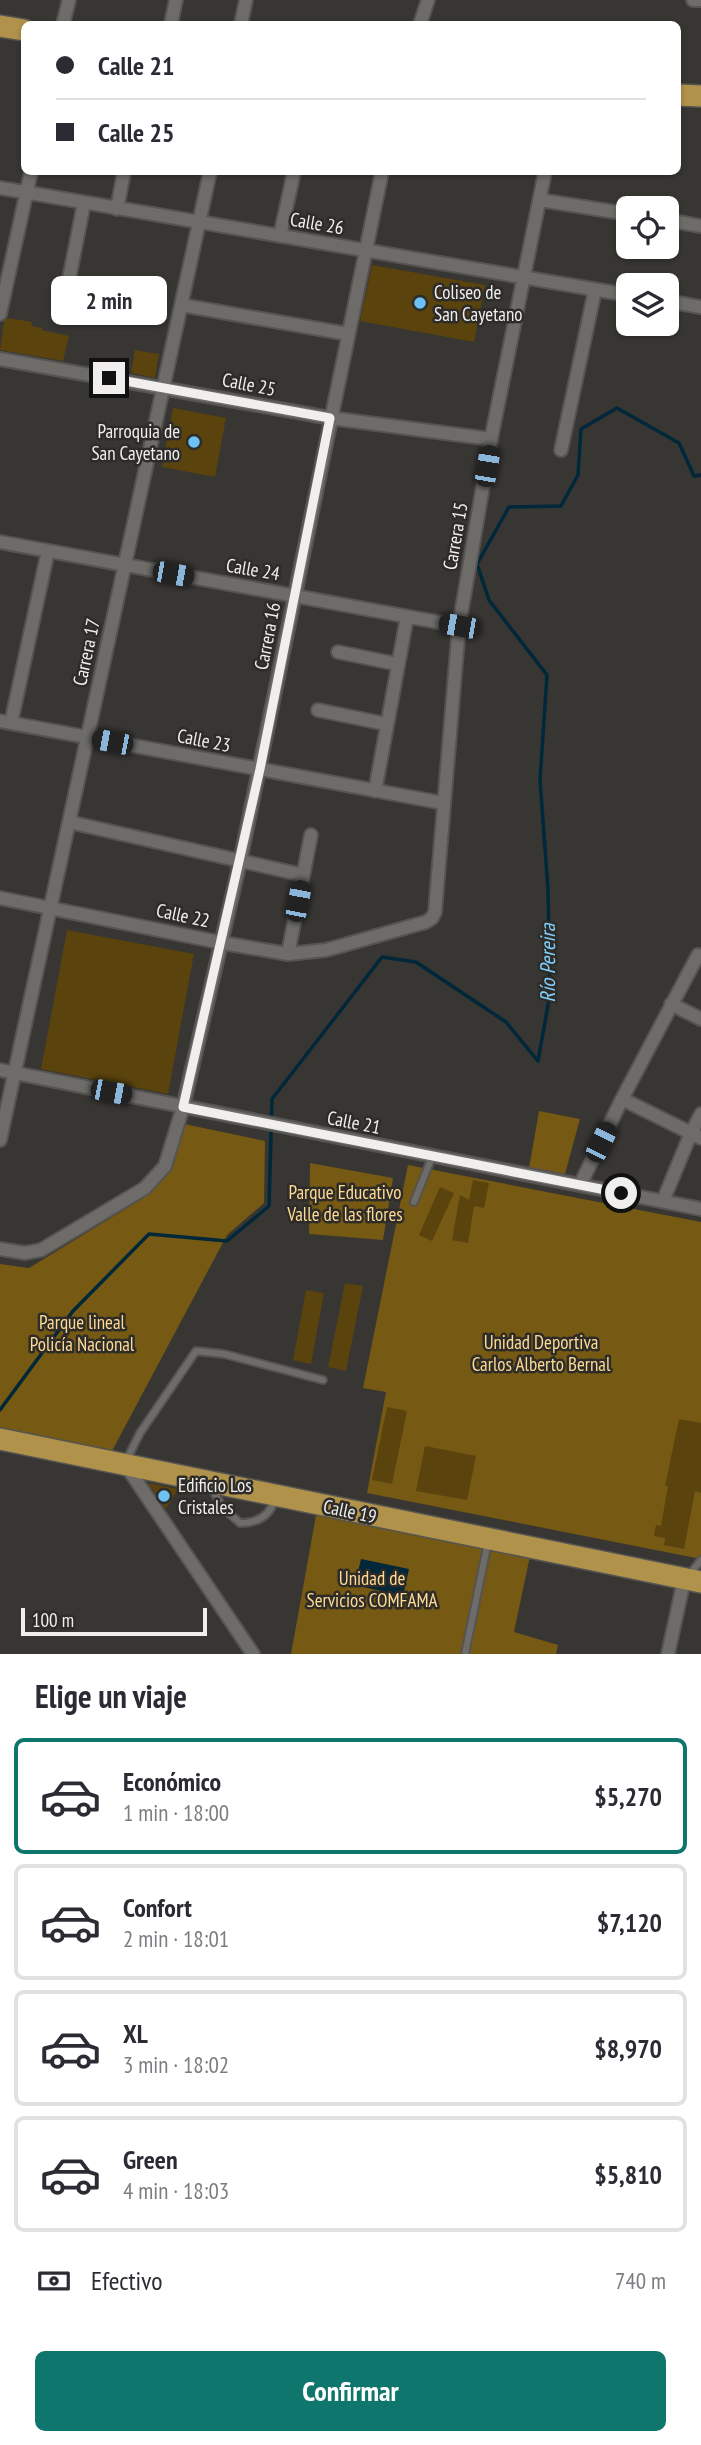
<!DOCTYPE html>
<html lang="es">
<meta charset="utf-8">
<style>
body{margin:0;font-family:"PT Sans Narrow",sans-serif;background:#f2f2f3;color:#2b2b33;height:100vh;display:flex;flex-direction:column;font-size:26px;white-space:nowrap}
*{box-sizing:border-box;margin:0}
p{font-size:23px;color:#7c7c81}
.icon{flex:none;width:38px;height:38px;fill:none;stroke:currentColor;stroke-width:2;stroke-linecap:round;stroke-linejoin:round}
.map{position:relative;height:1654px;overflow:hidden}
.side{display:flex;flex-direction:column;background:#fff;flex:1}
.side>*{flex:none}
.banner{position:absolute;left:21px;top:21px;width:660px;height:154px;border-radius:10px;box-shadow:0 2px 5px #0004;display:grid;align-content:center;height:154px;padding:0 35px;background:#fff}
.buttons{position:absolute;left:616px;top:196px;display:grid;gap:14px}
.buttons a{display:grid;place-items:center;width:63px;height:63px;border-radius:10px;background:#fff;box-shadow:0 2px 5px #0004;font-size:35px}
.scale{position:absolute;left:21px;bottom:18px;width:186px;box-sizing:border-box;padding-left:7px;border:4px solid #f0efed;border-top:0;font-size:19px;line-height:24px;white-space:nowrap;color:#f0efed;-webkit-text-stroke:5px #2d2c29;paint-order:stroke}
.end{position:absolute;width:32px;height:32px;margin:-16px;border:9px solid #f0efed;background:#111;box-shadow:0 0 0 4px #111}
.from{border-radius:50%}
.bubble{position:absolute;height:49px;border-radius:10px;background:#fff;box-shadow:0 2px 5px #0004;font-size:23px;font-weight:700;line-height:49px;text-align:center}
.car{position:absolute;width:21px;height:42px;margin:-21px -10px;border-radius:9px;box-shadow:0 0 5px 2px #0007;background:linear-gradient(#222 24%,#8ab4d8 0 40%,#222 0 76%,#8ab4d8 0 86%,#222 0)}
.banner b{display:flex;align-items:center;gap:24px;height:66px;font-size:26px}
.banner b+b{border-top:2px solid #e1e1e2}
.banner i{width:18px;height:18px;background:#2b2b33}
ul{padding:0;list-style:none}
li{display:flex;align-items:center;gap:21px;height:116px;margin:0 14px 10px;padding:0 21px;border:4px solid #e1e1e2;border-radius:10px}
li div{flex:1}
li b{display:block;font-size:26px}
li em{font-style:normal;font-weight:700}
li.current{border-color:#0f766e}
li>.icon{width:63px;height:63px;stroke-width:1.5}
h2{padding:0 35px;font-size:32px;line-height:84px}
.pay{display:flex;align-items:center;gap:18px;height:77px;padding:0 35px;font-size:26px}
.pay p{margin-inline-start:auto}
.button{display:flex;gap:14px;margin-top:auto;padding:14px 35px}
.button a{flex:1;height:80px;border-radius:10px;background:#0f766e;color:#fff;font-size:28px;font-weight:700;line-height:80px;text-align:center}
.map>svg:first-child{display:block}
</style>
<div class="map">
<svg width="701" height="1654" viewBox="0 0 701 1654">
<rect width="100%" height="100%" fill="#373633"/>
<path fill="#765912" d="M539 1111 580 1119 565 1174 529 1168Z
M184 1124 265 1141 264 1203 227 1235 112 1451 0 1430V1264L29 1268 143 1198 170 1169Z
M310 1163 393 1178 383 1240 309 1234Z
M408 1165 701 1222V1559L367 1493 386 1392 363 1388Z
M317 1510 530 1556 514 1632 558 1645 556 1654H291Z"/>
<path fill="#00273a" d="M361 1559 409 1569 403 1596 355 1585Z"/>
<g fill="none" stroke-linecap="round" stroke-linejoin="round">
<path stroke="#00273a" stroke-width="3.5" d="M0 1410 73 1311 149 1234 227 1241 269 1206 272 1099 382 957 416 962 506 1022 538 1061 550 994 548 889 540 780 547 675 489 600 477 564 509 507 561 506 578 475 581 429 617 408 679 443 694 476 701 475"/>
</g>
<path fill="#5a430d" d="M372 265 485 285 474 342 360 321Z
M8 318 32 322 31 326 42 328V330L69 336 63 361 0 350 4 321Z
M135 350 159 354 155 378 131 373Z
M173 408 226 418 215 477 162 467Z
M67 930 194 954 168 1094 41 1069Z
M473 1180 489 1183 484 1208 474 1206 468 1243 452 1240 460 1195 469 1200Z
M440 1187 454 1193 432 1241 419 1235Z
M345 1283 363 1286 346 1371 328 1367Z
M306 1290 324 1293 311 1364 293 1360Z
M387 1407 407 1411 392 1484 372 1480Z
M679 1419 701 1423V1493L695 1491 684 1549 664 1545 665 1538 654 1536 656 1525 661 1526 668 1486H665Z
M425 1446 476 1456 467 1500 416 1491Z
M148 1483 178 1489 166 1509Z"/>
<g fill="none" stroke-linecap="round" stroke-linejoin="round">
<g stroke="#555452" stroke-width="10">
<path id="lane" d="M414 1202 432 1157
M126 1461 140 1433 196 1351 224 1354 323 1380
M211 1487 223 1508 240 1523C257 1523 270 1516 275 1499
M689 1575 701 1560
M465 1654 488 1542"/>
</g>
<g stroke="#555452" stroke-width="16">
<path id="street" d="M693 0H701
M63 24 69 0
M171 24 176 0
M241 24 246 0
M420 24 428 0
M0 188 628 295
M540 200 628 214
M117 209 124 172
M667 220 701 226
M280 236 294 172
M667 301 701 307
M181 305 348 334
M0 314 31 172
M62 315 84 203
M0 359 330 418 491 439
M561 450 595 290
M0 542 459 626
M338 652 397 664
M318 710 386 724
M0 721 443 803
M11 723 48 551
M375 791 407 617
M69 822 303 875
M0 898 223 943 288 954 326 950 426 922 432 918 435 912 459 626 491 439 545 172
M288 954 311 835
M671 1004 701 1019
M0 1070 701 1209
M622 1099 701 1138
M0 1140 210 172
M580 1185 622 1099 698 955 701 957
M663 1201 691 1133 701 1114
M0 1249 25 1253 41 1250 145 1188 165 1166 183 1107 240 862 382 172
M125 1464 253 1654
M668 1654 684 1580"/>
</g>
<g stroke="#555452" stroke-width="24">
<path id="primary" d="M0 26 24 30
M677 95 701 96
M0 1439 701 1582"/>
</g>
<use href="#lane" stroke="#6d6c69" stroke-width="6"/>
<use href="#street" stroke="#6d6c69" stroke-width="12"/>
<use href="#primary" stroke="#b1924b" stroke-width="21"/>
</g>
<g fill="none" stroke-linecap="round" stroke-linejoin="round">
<path stroke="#f0efed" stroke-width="9" d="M109 378 330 418 260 769 183 1107 621 1193"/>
</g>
<g fill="#6dc2f3" stroke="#2d2c29" stroke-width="2.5">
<circle cx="420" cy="303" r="7"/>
<circle cx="194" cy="442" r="7"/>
<circle cx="164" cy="1496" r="7"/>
</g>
<g text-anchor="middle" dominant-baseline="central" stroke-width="5" stroke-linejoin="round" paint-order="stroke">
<g font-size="19" fill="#f0efed" stroke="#2d2c29">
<text transform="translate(317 223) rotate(10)">Calle 26</text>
<text transform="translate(249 384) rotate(11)">Calle 25</text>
<text transform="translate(455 536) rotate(-80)">Carrera 15</text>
<text transform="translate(253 569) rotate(10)">Calle 24</text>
<text transform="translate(267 636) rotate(-79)">Carrera 16</text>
<text transform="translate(86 652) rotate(-78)">Carrera 17</text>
<text transform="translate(204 740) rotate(11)">Calle 23</text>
<text transform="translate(183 915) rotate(12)">Calle 22</text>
<text transform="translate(354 1122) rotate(11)">Calle 21</text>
<text transform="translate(350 1511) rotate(12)">Calle 19</text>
</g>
<g font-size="19" fill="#f0efed" stroke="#2d2c29" text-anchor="start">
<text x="434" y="292">Coliseo de<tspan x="434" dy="22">San Cayetano</tspan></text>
<text x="180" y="431" text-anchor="end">Parroquia de<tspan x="180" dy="22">San Cayetano</tspan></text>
<text x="178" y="1485">Edificio Los<tspan x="178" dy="22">Cristales</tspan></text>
</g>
<g font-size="19" fill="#feda93" stroke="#2d2c29">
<text x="345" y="1192">Parque Educativo<tspan x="345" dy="22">Valle de las flores</tspan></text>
<text x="82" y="1322">Parque lineal<tspan x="82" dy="22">Policía Nacional</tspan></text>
<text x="541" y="1342">Unidad Deportiva<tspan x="541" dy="22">Carlos Alberto Bernal</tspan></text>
<text x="372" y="1578">Unidad de<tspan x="372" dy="22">Servicios COMFAMA</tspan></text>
</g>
<g font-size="21" font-style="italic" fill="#83cffc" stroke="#2d2c29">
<text transform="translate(547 963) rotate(-90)">Río Pereira</text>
</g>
</g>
</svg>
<div class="buttons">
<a><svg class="icon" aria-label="locate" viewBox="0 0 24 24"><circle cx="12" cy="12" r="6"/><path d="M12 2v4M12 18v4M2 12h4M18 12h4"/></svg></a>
<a><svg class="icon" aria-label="layers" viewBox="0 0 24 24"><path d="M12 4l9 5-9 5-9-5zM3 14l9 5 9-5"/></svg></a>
</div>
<div class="scale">100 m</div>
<i class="end from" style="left:621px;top:1193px"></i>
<i class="end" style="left:109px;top:378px"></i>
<div class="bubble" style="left:51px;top:276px;width:116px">2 min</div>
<i class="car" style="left:487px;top:466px;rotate:10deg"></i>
<i class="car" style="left:173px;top:574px;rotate:100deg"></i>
<i class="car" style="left:459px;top:626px;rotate:280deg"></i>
<i class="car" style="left:112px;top:742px;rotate:281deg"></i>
<i class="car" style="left:298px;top:901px;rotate:11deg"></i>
<i class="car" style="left:111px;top:1092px;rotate:101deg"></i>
<i class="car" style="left:601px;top:1142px;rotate:26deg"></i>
<div class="banner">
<b><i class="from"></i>Calle 21</b>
<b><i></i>Calle 25</b>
</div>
</div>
<section class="side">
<h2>Elige un viaje</h2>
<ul>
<li class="current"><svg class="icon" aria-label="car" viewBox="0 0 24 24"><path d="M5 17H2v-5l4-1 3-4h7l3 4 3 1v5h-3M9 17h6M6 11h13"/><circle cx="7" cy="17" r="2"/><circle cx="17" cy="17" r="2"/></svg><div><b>Económico</b><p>1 min · 18:00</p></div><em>$5,270</em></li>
<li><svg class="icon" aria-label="car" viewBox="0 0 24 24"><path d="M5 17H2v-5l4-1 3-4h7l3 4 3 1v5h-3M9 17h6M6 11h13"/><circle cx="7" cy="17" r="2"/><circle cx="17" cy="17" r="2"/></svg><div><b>Confort</b><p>2 min · 18:01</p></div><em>$7,120</em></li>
<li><svg class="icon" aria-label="car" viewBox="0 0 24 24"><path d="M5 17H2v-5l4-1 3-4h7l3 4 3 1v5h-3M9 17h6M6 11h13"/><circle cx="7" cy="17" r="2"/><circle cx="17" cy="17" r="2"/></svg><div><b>XL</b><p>3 min · 18:02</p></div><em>$8,970</em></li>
<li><svg class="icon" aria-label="car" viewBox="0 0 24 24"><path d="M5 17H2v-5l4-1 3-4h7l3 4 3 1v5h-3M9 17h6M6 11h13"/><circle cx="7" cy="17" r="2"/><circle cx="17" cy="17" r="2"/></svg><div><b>Green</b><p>4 min · 18:03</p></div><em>$5,810</em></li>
</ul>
<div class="pay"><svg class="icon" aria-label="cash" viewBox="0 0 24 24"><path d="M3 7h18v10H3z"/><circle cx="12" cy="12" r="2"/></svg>Efectivo<p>740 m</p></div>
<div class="button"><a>Confirmar</a></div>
</section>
